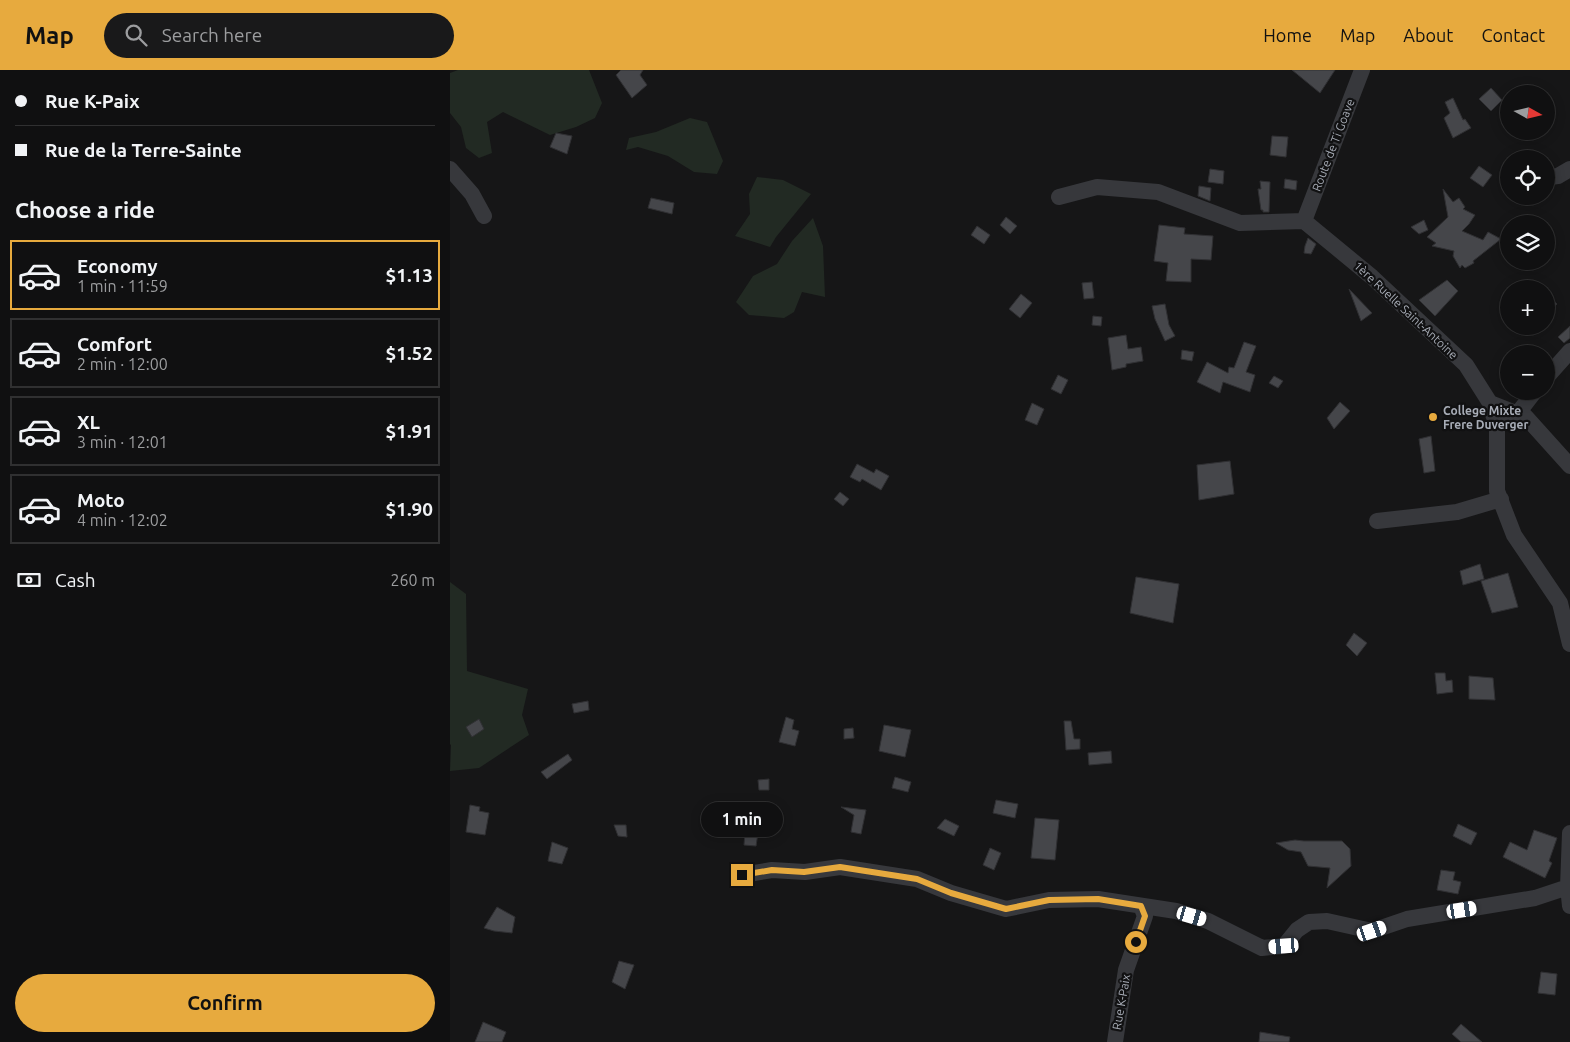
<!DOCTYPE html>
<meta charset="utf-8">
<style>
body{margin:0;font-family:Ubuntu,sans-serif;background:#19191a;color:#f1f3f6;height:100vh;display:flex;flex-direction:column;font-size:19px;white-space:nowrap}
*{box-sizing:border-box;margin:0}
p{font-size:16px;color:#9c9d9f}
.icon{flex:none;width:28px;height:28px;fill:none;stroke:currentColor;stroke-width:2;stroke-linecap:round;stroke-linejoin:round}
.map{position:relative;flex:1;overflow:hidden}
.sheet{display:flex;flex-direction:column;background:#101011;width:450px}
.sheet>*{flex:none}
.top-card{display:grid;align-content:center;height:110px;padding:0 15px;background:#101011}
.needle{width:32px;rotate:98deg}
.buttons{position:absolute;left:1050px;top:15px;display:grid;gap:10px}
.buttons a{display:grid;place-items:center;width:55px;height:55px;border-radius:50%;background:#101011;box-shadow:0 2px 12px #0003,0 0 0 1px #303031;font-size:25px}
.end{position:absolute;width:22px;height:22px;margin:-11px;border:6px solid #e7aa3e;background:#111;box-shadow:0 0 0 2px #111}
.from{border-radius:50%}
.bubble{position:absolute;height:35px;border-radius:18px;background:#101011;box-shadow:0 2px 12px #0003,0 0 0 1px #303031;font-size:16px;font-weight:600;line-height:35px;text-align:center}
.car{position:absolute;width:15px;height:30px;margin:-15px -8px;border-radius:6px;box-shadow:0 0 4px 1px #0007;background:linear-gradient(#fff 24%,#345 0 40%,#fff 0 76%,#345 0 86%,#fff 0)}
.top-card b{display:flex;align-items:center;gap:18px;height:48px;font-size:19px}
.top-card b+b{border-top:1px solid #303031}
.top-card i{width:12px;height:12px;background:#f1f3f6}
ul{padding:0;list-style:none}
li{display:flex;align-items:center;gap:15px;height:70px;margin:0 10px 8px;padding:0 5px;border:2px solid #303031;border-radius:0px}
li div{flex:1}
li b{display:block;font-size:19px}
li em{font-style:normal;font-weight:600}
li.selected{border-color:#e7aa3e}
li>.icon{width:45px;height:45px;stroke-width:1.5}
h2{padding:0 15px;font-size:22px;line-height:60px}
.pay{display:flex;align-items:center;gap:12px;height:55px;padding:0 15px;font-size:19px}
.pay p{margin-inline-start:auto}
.cta{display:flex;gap:10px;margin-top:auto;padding:10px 15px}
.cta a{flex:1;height:58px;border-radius:30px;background:#e7aa3e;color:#111;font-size:20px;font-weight:600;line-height:58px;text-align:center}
header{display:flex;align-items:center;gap:30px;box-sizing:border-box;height:70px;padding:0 25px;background:#e7aa3e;color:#111}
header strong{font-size:24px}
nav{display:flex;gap:28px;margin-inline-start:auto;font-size:18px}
.search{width:350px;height:45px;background:#19191a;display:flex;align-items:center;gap:12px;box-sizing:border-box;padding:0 18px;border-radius:28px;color:#9c9d9f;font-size:19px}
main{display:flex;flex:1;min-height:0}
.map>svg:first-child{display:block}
</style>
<header>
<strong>Map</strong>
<div class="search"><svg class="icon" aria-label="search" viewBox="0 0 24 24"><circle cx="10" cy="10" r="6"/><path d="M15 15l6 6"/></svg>Search here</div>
<nav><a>Home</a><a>Map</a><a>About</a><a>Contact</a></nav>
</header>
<main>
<section class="sheet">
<div class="top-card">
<b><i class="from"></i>Rue K-Paix</b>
<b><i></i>Rue de la Terre-Sainte</b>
</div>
<h2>Choose a ride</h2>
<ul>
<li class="selected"><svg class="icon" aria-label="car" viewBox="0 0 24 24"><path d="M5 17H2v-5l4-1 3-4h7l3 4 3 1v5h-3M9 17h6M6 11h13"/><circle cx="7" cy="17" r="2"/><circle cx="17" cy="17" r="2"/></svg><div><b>Economy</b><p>1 min · 11:59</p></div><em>$1.13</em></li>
<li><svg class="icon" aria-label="car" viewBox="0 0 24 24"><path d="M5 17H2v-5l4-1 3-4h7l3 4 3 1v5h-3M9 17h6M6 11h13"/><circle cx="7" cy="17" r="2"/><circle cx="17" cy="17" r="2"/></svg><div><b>Comfort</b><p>2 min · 12:00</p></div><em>$1.52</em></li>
<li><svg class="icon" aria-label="car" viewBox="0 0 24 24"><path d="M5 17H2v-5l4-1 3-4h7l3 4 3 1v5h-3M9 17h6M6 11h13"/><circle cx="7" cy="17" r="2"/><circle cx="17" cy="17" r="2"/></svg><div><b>XL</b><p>3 min · 12:01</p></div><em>$1.91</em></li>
<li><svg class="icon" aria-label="car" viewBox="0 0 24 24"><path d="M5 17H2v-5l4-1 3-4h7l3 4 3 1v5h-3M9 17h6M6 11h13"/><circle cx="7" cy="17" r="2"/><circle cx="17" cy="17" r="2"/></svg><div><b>Moto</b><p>4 min · 12:02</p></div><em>$1.90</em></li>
</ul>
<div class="pay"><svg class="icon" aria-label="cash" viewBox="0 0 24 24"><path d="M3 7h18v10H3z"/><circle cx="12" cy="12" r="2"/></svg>Cash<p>260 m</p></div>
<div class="cta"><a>Confirm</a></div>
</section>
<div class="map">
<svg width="1120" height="972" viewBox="0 0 1120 972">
<rect width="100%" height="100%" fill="#161617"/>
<path fill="#222a23" d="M8 0H139L152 33 145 48 126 57 100 65 53 42 37 52 42 83 29 88 16 78 11 57 0 43V3Z
M240 48 257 52 273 91 267 104 244 102 218 86 188 77 176 80 179 68 206 62Z
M307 107 333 110 361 124 326 167 320 177 285 166 300 144 299 124Z
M363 148 373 176 375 227 352 222 344 242 334 248 299 245 286 232 303 206 327 194 342 171Z
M0 512 16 524 17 601 78 619 72 645 79 665 29 698 0 701 1 675 0 674Z"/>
<path fill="#45464a" stroke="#303033" d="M171 0H193L190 5 197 15 182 28 166 5Z
M842 0H885L870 23Z
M1041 18 1052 30 1041 41 1029 29Z
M1003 28 1013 50 1015 49 1021 58 1003 68 994 48 1000 43 995 32Z
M106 63 122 66 117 84 100 77Z
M822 66 838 67 836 87 820 85Z
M1029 96 1042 105 1033 117 1020 108Z
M760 99 774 101 773 114 758 112Z
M835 109 847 111 846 120 834 118Z
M810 111 820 112 819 142H813V140H811L808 119H811Z
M749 116 761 118 760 131 748 126Z
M993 119 1003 132 1009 128 1015 137 1013 139 1025 145 1019 154 1012 161 1033 170 1038 162 1051 169 1023 191 1024 193 1015 198 1012 195 1010 198 1003 186 1004 181 982 176 986 173 977 167 998 147Z
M201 128 224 133 222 144 198 138Z
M556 147 567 156 560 164 550 155Z
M974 150 978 160 969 164 961 157Z
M709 155 735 158 734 164 763 166 761 190 741 189V212L716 211 718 193 704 191Z
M527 156 540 165 534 174 521 165Z
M858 168 866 174 861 184 854 183 855 176Z
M997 210 1008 221 985 246 969 230Z
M642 212 644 228 634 229 632 213Z
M899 219 922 243 911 251Z
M1096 223 1107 234 1096 245Z
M571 224 582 233 570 248 559 239Z
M715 234 719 255 725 266 715 271 705 249 702 236Z
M643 246 652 247 651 256 642 255Z
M1120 256V268L1114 273 1108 267Z
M676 265 678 279 691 277 693 291 676 294V297L662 300 658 268Z
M794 272 806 276 796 302 805 305 800 322 773 312 770 323 747 312 757 292 778 303 779 297 784 298Z
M732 280 744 282 742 291 731 289Z
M608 305 618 310 611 324 601 319Z
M824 306 833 311 828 318 819 313Z
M890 332 900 341 884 359 877 348Z
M582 333 594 339 587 355 575 350Z
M981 366 985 401 974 403 969 369Z
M780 391 784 424 749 430 747 395Z
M407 394 424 403 426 399 439 406 431 420 412 409 410 412 400 407Z
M390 422 399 429 393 436 384 429Z
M1030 494 1034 509 1013 515 1010 501Z
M1058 503 1068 537 1042 543 1031 511Z
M686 507 729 514 723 553 680 543Z
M904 563 917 573 907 586 896 575Z
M985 603H995L996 611 1002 610 1003 622 987 624Z
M1019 606 1043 608 1045 630 1019 629Z
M138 631 139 640 124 643 122 634Z
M336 647 344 650 342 659 349 661 345 676 329 672Z
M29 649 34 659 22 667 16 657Z
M614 651H621L624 669H630V679L616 680Z
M434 655 461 660 455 687 429 681Z
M403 658 404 668 394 669V659Z
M661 681 662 693 639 695 638 683Z
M118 684 122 690 97 709 91 702Z
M445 707 461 712 458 722 442 718Z
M319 709V720H309L308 710Z
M546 730 568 734 565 748 543 743Z
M20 735 30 737 29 741 39 743 35 765 16 762Z
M391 737 416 740 411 764 401 762 404 745Z
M585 748 609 750 605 790 581 788Z
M495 749 509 756 504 766 487 758Z
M1008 754 1027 763 1021 775 1003 766Z
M164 755H176L177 767 168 766Z
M1084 760 1107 768 1099 791 1102 793 1095 808 1053 787 1060 772 1077 780Z
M295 762 308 763 306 776 294 775Z
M845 770 854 771H892L900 779 901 796 877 818 880 798 858 796 851 782 838 780 826 773Z
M102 772 118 778 112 794 98 791Z
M540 778 551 783 544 800 533 795Z
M991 800 1005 802 1003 810 1011 812 1008 824 987 820Z
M47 837 65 847 62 863 44 861 34 858Z
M169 891 184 895 175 919 162 912Z
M1091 902 1107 904 1105 925 1088 923Z
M33 952 56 962 52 972H25Z
M1011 954 1032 972H1011L1002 964Z
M810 962 840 967 839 972H809Z"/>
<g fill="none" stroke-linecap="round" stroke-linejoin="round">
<path stroke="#37383c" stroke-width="16" d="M0 99 22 124 34 146
M1100 107 1108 106 1120 99
M609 127 647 117 708 122 790 153 854 151 922 207 1016 295 1040 333 1047 358V421L1064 465 1110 533 1120 574
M854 151 912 0
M1096 308 1120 281
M1040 333 1076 347 1120 396
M1058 349 1068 343 1085 321
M927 451 1007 442 1051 429
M1120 763 1118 817 1120 836
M292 805 322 800 355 802 390 797 467 809 501 823 556 839 599 830 648 829 726 841 758 851 812 878 834 876 847 860 859 852 877 851 922 861 957 849 1085 828 1118 817
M665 972 676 900 695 846 691 836"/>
</g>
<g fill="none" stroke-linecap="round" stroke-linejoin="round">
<path stroke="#e7aa3e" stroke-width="6" d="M292 805 322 800 354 802 390 797 467 809 501 823 556 839 599 830 648 829 691 836 695 846 686 872"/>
</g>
<circle fill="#e7aa3e" stroke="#111112" stroke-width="2" cx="983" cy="347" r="5"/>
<g text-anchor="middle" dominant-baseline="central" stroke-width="4.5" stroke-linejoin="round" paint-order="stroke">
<g font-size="12" fill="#a8adb7" stroke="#111112">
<text transform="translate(883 75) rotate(-69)">Route de Ti Goave</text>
<text transform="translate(956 240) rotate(43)">1ère Ruelle Saint-Antoine</text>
<text transform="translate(671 932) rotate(-80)">Rue K-Paix</text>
</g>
<g font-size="12" font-weight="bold" fill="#a8adb7" stroke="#111112" text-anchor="start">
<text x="993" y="340">College Mixte<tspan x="993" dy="14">Frere Duverger</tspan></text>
</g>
</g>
</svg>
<div class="buttons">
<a><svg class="needle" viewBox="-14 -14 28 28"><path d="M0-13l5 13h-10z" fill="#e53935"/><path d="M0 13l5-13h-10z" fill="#9c9d9f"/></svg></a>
<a><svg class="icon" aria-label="locate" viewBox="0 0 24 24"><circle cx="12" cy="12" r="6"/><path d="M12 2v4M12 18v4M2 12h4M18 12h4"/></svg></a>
<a><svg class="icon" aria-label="layers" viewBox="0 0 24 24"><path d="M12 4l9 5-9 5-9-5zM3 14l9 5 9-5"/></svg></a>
<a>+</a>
<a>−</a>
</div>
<i class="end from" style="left:686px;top:872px"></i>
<i class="end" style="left:292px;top:805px"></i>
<div class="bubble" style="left:251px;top:732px;width:82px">1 min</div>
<i class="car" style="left:1012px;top:840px;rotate:81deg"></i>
<i class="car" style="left:742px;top:846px;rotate:106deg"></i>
<i class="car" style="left:922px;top:861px;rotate:71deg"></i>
<i class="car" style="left:834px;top:876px;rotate:266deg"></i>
</div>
</main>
